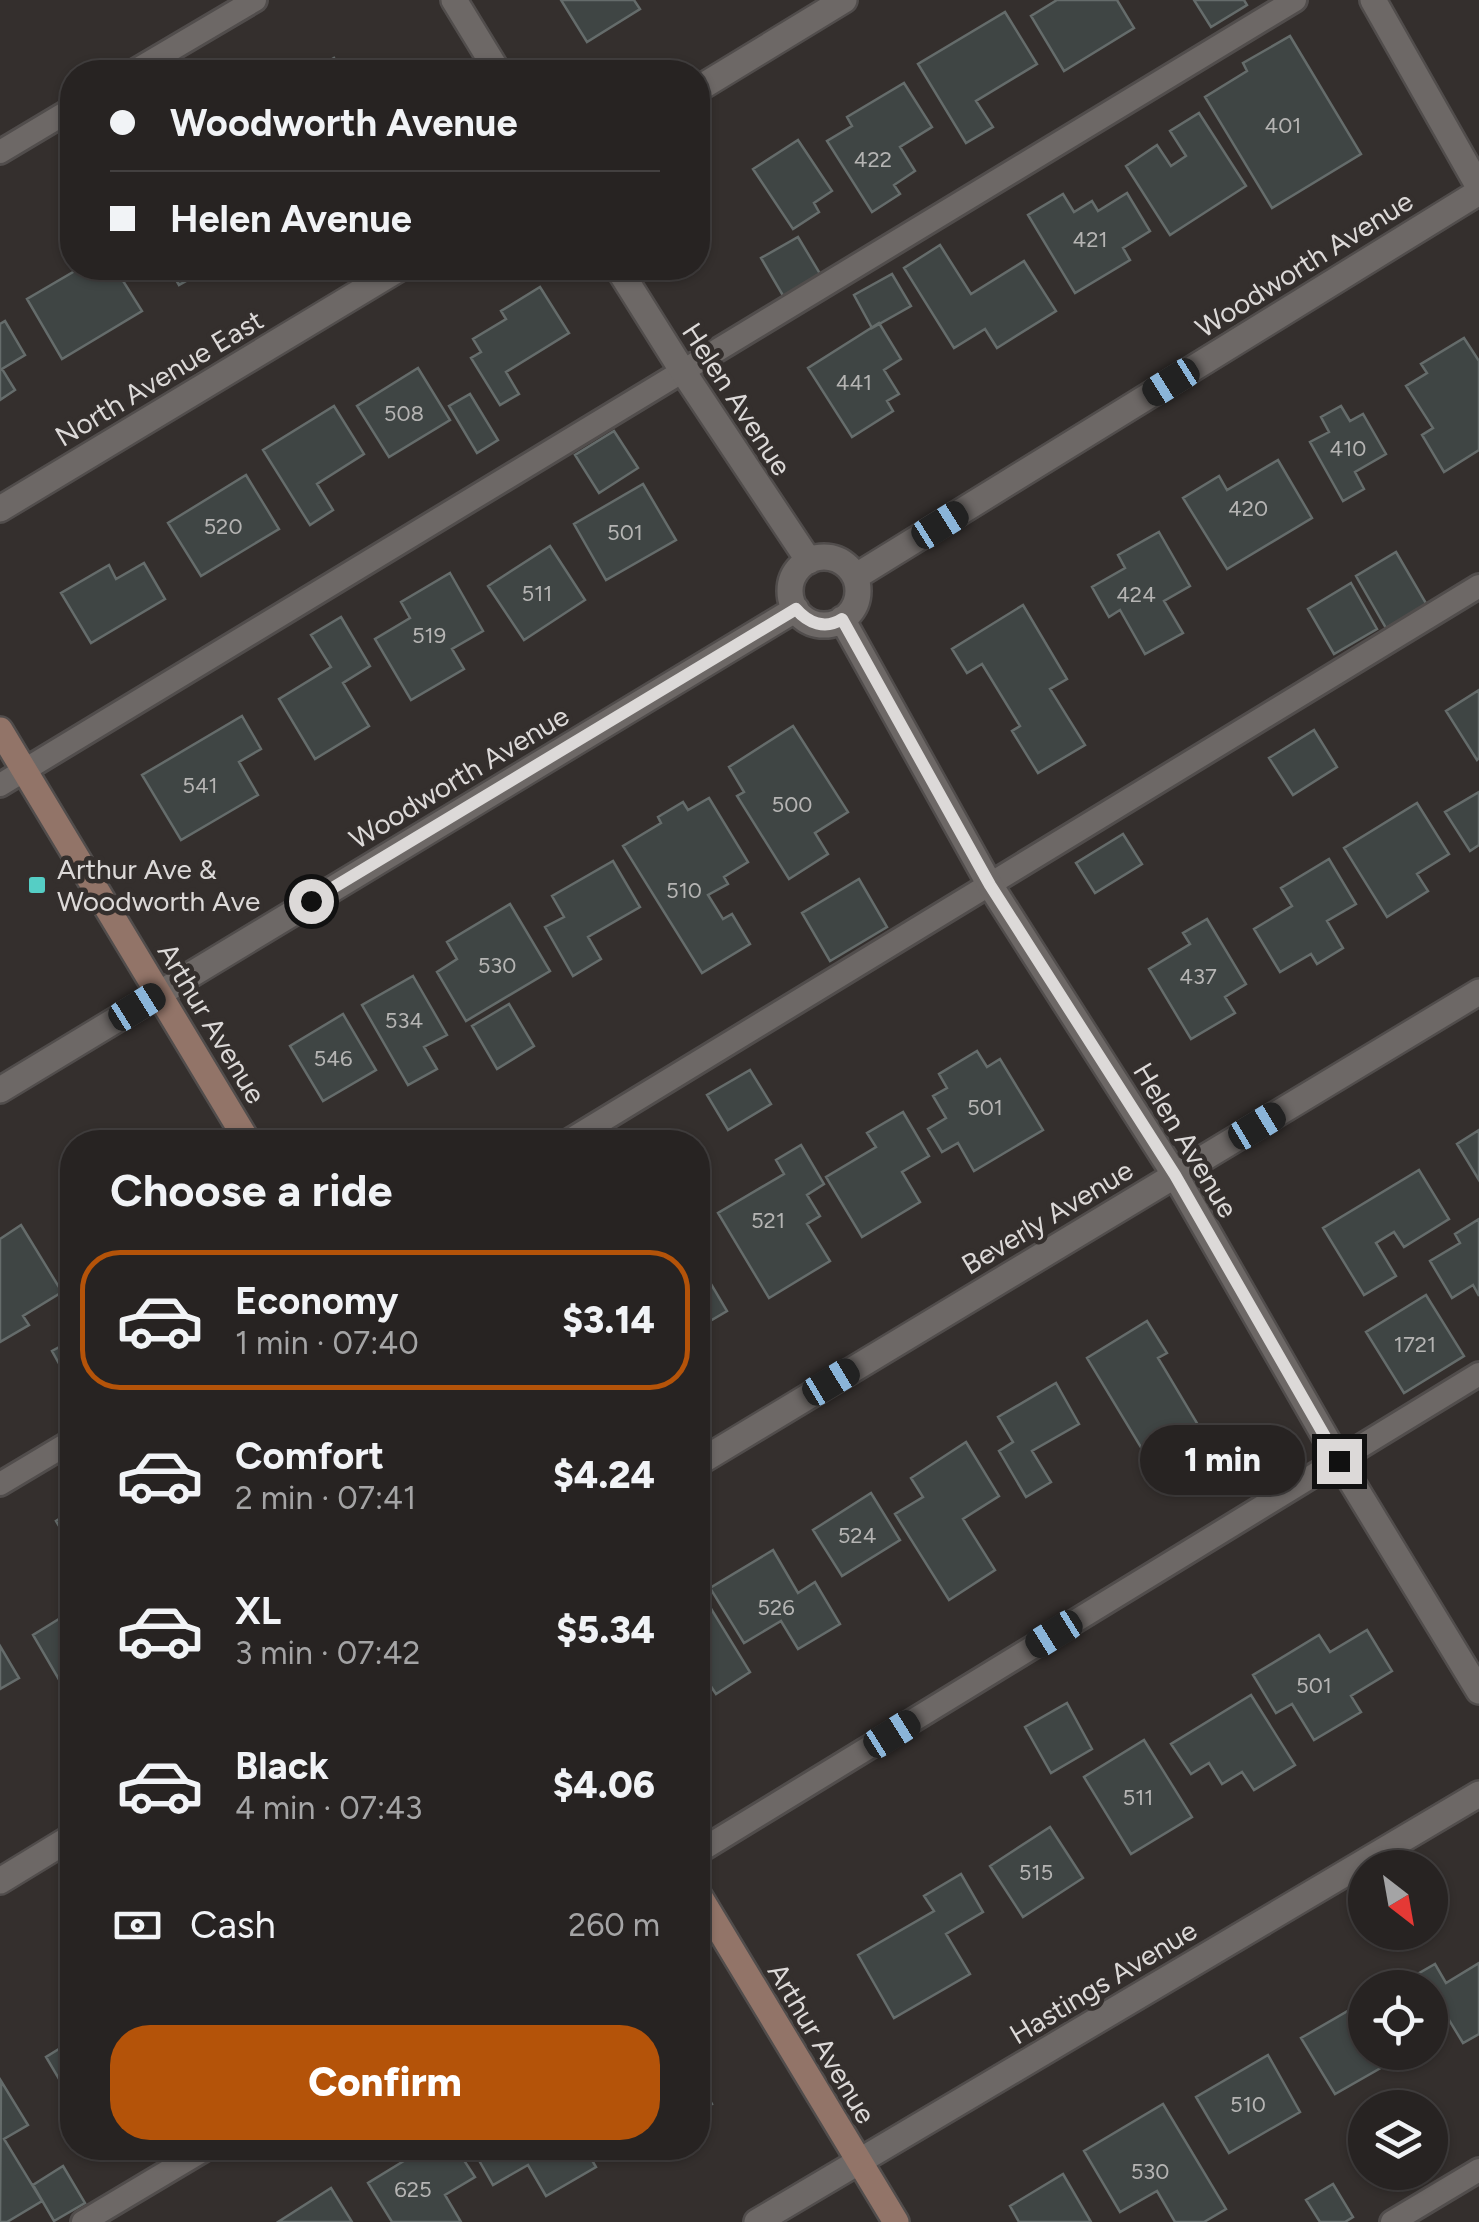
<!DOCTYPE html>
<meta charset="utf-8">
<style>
body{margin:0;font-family:Figtree,sans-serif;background:#2f2b2a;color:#f1f3f6;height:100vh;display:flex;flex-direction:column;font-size:38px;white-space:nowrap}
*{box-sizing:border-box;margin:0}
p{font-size:32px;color:#a4a4a5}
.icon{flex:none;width:55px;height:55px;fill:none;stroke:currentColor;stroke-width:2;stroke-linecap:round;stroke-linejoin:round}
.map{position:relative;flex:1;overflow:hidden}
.sheet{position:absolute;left:60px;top:1130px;width:650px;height:1030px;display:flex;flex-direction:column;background:#272322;border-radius:40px;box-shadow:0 2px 8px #0004,0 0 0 2px #434040}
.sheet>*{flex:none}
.guide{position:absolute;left:60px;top:60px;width:650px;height:220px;border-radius:40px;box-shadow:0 2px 8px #0004,0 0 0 2px #434040;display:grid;align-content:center;height:220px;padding:0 50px;background:#272322}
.needle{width:65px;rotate:149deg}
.tools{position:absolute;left:1348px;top:1850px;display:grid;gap:20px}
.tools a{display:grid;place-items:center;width:100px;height:100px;border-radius:50%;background:#272322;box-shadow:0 2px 8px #0004,0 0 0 2px #434040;font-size:50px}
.end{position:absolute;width:45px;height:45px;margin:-22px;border:12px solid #dcd9d8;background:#111;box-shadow:0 0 0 5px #111}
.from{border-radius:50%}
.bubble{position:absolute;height:70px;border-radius:35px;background:#272322;box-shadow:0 2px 8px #0004,0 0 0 2px #434040;font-size:32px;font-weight:800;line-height:70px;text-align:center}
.car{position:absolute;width:30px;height:60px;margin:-30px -15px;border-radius:12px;box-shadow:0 0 8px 2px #0007;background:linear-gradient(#222 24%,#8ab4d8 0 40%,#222 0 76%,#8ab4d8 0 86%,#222 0)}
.guide b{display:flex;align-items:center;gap:35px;height:95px;font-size:38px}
.guide b+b{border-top:2px solid #434040}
.guide i{width:25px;height:25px;background:#f1f3f6}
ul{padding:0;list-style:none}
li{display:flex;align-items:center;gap:30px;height:140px;margin:0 20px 15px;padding:0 30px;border:5px solid transparent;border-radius:40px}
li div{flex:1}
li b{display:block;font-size:38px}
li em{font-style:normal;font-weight:800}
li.on{border-color:#b45309}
li>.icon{width:90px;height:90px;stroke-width:1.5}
h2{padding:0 50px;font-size:45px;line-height:120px}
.pay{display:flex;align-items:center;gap:25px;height:110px;padding:0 50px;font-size:38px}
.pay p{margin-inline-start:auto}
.action{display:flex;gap:20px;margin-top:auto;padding:20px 50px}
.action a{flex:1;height:115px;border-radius:40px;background:#b45309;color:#fff;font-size:40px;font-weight:800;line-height:115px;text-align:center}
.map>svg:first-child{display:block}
</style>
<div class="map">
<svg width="1479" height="2222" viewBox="0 0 1479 2222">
<rect width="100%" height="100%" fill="#342f2d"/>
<path fill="#3f4544" stroke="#656c6b" stroke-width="2.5" d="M561 0H634L640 9 587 42Z
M1057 0H1117L1134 28 1064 71 1031 16Z
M1194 0H1244L1247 5 1211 27Z
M1005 12 1037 64 976 101 993 127 966 143 918 64Z
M1290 36 1361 154 1272 208 1205 97 1247 71 1243 63Z
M334 58 343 72H310Z
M904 83 932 127 900 147 915 171 894 185 900 194 872 212 827 141 852 126 847 117Z
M1199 113 1246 186 1170 235 1126 166 1157 145 1171 166 1186 156 1170 131Z
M798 140 832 191 814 203 819 212 793 229 753 169Z
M1127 193 1150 231 1123 248 1130 260 1075 293 1028 215 1063 194 1074 212 1092 201 1098 211Z
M798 237 822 277 785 299 761 258Z
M940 245 971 294 1024 261 1056 311 997 348 985 329 954 348 904 268Z
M80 268H115L142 311 62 359 27 299Z
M169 268H209L179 285Z
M892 274 911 306 872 328 854 295Z
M540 287 569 333 506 372 519 394 500 405 471 358 481 352 473 339 506 319 501 311Z
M5 321 25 355 2 369 15 390 0 400V324Z
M879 323 901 359 884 370 899 394 887 401 893 411 852 437 808 368Z
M1464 338 1479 361V450L1444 472 1422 435 1433 428 1406 386 1427 373 1421 364Z
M418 368 450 420 389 457 357 406Z
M470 394 498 440 477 453 449 406Z
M334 406 364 454 317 484 333 510 310 525 263 450Z
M1341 406 1350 421 1363 414 1386 454 1355 472 1364 489 1343 501 1310 442 1329 432 1321 417Z
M614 431 638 468 599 493 575 455Z
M1278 460 1312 518 1227 569 1183 498 1219 476 1227 490Z
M246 475 279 529 201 576 168 523Z
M643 484 676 540 606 580 574 524Z
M1159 532 1190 586 1164 601 1183 633 1145 654 1120 610 1109 617 1092 587 1125 568 1118 555Z
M550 546 585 600 524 640 488 586Z
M1396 552 1427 605 1386 628 1356 576Z
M144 563 165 599 91 643 61 593 109 565 116 579Z
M450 573 483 631 452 649 464 669 411 700 375 639 410 618 401 602Z
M1351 583 1377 629 1334 654 1308 609Z
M1023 605 1067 679 1050 689 1085 745 1038 773 1012 731 1020 726 982 664 967 673 952 649Z
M341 617 370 666 343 683 369 726 315 759 279 699 331 667 311 635Z
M1479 690V758L1477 760 1446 711Z
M242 716 261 749 239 762 258 795 181 840 142 775Z
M793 726 848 812 815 833 828 854 789 879 737 796 744 792 729 767Z
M1314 730 1337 767 1293 795 1269 758Z
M1479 792V845L1470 851 1445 812Z
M709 798 748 862 724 877 728 884 708 895 723 919 732 914 750 944 702 973 623 846 661 823 658 817 683 802 688 810Z
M1417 803 1449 854 1417 874 1428 891 1387 917 1344 848Z
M1123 834 1142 864 1095 893 1076 863Z
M1329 859 1356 904 1327 921 1343 948 1317 964 1311 954 1280 972 1254 929 1292 906 1281 888Z
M613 861 640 907 588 937 601 959 573 976 545 927 564 917 552 896Z
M859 879 887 927 830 961 802 913Z
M510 904 550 971 466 1021 437 972 457 959 447 942Z
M1207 919 1246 984 1225 997 1235 1013 1191 1039 1149 969 1190 944 1183 933Z
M413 976 447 1035 424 1047 437 1069 408 1085 362 1005Z
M509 1004 534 1046 497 1069 472 1026Z
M343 1014 376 1070 323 1101 290 1046Z
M977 1051 987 1067 1000 1059 1043 1130 974 1171 958 1143 942 1152 928 1129 946 1118 933 1096 947 1088 939 1074Z
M750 1070 771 1104 728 1130 707 1095Z
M903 1112 929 1156 902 1172 920 1202 862 1237 826 1177 876 1147 867 1133Z
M1479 1130V1180L1457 1144Z
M801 1145 824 1184 807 1195 820 1216 807 1224 830 1261 769 1298 718 1213 784 1174 776 1160Z
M1419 1170 1449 1219 1404 1247 1394 1232 1376 1243 1396 1276 1364 1295 1323 1228Z
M1479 1219V1296L1473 1285 1452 1298 1430 1261 1460 1243 1455 1234Z
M21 1225 62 1292 23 1316 29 1325 0 1342V1239Z
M698 1262 727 1311 698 1328Z
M1426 1295 1464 1356 1404 1393 1366 1332Z
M1147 1321 1167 1353 1158 1358 1219 1460 1179 1484 1160 1453 1172 1445 1166 1434 1142 1449 1087 1358Z
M72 1340V1387L52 1351Z
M1056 1383 1079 1424 1032 1451 1051 1482 1026 1497 999 1451 1013 1442 998 1417Z
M966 1442 999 1496 963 1519 995 1570 949 1600 895 1514 923 1497 911 1478Z
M871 1493 900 1540 842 1576 813 1530Z
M72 1511V1548L56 1521Z
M773 1550 798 1593 815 1582 840 1624 798 1649 781 1621 744 1643 710 1588Z
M702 1594 750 1672 716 1694 698 1667V1597Z
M72 1611V1693L68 1695 33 1635Z
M1367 1630 1392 1671 1351 1696 1361 1712 1314 1740 1292 1704 1276 1713 1253 1675 1319 1635 1330 1652Z
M0 1646 19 1678 0 1689Z
M1251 1695 1295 1765 1254 1790 1242 1772 1222 1784 1209 1763 1191 1774 1171 1744Z
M1067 1703 1092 1749 1051 1773 1025 1727Z
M1144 1740 1192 1817 1131 1854 1084 1777Z
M1050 1827 1083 1878 1023 1917 990 1866Z
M961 1874 983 1912 946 1934 970 1974 894 2018 858 1955 934 1911 924 1896Z
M1479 1963V2034L1463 2043 1443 2010 1430 2018V1988H1405L1402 1983 1435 1964 1446 1983Z
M1365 2001V2052H1398L1400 2057 1335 2094 1301 2038Z
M72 2041V2101L46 2057Z
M1268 2055 1300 2112 1229 2153 1196 2097Z
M698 2080 712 2104 698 2112Z
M1 2081 28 2125 4 2139 42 2201 7 2222H0Z
M1163 2104 1226 2209 1204 2222H1175L1157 2191 1120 2212 1084 2151Z
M425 2148H456L475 2177 445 2195 461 2222H392L368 2183Z
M472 2148H585L596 2167 546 2196 528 2165 493 2185Z
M63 2166 85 2203 54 2221 33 2185Z
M1063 2174 1091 2222H1019L1010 2206Z
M1333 2184 1353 2217 1345 2222H1320L1306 2200Z
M331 2188 352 2222H278Z"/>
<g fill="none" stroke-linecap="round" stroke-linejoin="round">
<g stroke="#514d4c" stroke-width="28">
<path id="lane" d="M133 72 255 0
M0 152 72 109
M0 785 1295 0
M567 1142 1479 586
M0 1484 72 1441
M698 1852 1479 1374
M83 2222 207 2148
M1392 2222 1479 2170"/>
</g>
<g stroke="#514d4c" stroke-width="30">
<path id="street" d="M454 0 498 72
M1373 0 1479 187
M698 89 844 0
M618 268 682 370 809 561
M0 509 400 268
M790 591a34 34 0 1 1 68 0a34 34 0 1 1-68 0Z
M855 577 1479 192
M842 619 990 885 1175 1175 1339 1461 1479 1691
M0 1090 796 609
M698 1463 1479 992
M0 1881 72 1837
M757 2222 1479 1794"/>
</g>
<g stroke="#514d4c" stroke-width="30">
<path id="secondary" d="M0 730 248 1142
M698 1894 896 2222"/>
</g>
<use href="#lane" stroke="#6d6866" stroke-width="22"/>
<use href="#street" stroke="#6d6866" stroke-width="25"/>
<use href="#secondary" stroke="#927468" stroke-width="25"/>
</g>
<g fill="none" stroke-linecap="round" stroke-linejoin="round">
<path stroke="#dcd9d8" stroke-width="12" d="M311 901 796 609C808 623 825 630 842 619L990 885 1175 1175 1339 1461"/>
</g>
<rect fill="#55cec5" stroke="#342f2d" stroke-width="4" x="27" y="875" width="20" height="20" rx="5"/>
<g text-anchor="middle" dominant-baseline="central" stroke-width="9" stroke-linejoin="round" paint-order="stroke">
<g font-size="22" fill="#b5b4b3">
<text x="1283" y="125">401</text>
<text x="873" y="159">422</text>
<text x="1090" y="239">421</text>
<text x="854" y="382">441</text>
<text x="404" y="413">508</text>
<text x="1348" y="448">410</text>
<text x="1248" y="508">420</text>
<text x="223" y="526">520</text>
<text x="625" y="532">501</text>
<text x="537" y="593">511</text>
<text x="1136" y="594">424</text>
<text x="429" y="635">519</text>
<text x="200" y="785">541</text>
<text x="792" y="804">500</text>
<text x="684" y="890">510</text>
<text x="497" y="965">530</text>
<text x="1198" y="976">437</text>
<text x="404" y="1020">534</text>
<text x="333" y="1058">546</text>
<text x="985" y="1107">501</text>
<text x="768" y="1220">521</text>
<text x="1415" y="1344">1721</text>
<text x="857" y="1535">524</text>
<text x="776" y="1607">526</text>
<text x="1314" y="1685">501</text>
<text x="1138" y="1797">511</text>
<text x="1036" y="1872">515</text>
<text x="1248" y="2104">510</text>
<text x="1150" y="2171">530</text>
<text x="413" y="2189">625</text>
</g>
<g font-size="28" fill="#dcd9d8" stroke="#342f2d">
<text transform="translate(1304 264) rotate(-32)">Woodworth Avenue</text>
<text transform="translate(159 378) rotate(-31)">North Avenue East</text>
<text transform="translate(737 399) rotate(57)">Helen Avenue</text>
<text transform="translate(459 777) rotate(-31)">Woodworth Avenue</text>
<text transform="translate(212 1023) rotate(59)">Arthur Avenue</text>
<text transform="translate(1186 1140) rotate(59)">Helen Avenue</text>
<text transform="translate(1047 1217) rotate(-31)">Beverly Avenue</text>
<text transform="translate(1103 1982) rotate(-31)">Hastings Avenue</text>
<text transform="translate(822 2043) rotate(59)">Arthur Avenue</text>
</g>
<g font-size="28" fill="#dcd9d8" stroke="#342f2d" text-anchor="start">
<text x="57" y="869">Arthur Ave &amp;<tspan x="57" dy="32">Woodworth Ave</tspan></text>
</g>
</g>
</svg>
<div class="tools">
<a><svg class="needle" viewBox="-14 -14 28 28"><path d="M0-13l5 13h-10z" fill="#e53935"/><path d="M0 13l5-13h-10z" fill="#a4a4a5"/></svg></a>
<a><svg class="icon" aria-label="locate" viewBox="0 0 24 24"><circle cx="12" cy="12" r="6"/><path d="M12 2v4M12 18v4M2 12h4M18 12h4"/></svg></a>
<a><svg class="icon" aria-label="layers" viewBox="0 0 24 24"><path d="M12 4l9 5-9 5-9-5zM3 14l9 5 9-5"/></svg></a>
</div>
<i class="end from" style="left:311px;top:901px"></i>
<i class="end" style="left:1339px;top:1461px"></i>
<div class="bubble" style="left:1140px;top:1425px;width:165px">1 min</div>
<i class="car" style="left:1171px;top:382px;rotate:238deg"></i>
<i class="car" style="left:940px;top:525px;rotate:58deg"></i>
<i class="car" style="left:137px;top:1007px;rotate:58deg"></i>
<i class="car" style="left:1257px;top:1126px;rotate:59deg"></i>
<i class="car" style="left:831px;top:1382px;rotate:59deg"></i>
<i class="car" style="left:1054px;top:1634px;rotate:238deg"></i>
<i class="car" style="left:892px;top:1734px;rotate:58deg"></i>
<div class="guide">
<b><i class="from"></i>Woodworth Avenue</b>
<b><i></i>Helen Avenue</b>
</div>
<section class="sheet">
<h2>Choose a ride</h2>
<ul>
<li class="on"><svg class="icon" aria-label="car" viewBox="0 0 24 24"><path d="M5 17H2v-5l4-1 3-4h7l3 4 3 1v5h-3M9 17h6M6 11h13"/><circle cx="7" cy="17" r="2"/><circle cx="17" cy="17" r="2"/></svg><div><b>Economy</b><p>1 min · 07:40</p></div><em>$3.14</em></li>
<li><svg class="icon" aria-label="car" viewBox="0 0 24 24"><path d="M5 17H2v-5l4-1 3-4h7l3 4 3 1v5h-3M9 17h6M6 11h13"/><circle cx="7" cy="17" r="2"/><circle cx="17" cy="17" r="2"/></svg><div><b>Comfort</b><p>2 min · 07:41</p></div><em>$4.24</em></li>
<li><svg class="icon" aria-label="car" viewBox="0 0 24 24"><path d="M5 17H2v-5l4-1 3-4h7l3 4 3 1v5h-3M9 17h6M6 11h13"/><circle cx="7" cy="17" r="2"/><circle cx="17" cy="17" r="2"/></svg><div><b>XL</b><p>3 min · 07:42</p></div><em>$5.34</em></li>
<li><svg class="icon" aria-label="car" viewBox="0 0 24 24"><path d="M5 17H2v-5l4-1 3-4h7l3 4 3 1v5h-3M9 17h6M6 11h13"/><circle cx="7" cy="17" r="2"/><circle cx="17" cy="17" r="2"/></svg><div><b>Black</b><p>4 min · 07:43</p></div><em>$4.06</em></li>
</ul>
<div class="pay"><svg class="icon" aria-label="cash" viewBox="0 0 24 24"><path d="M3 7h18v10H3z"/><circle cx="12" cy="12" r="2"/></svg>Cash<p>260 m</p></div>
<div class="action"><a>Confirm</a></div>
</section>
</div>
